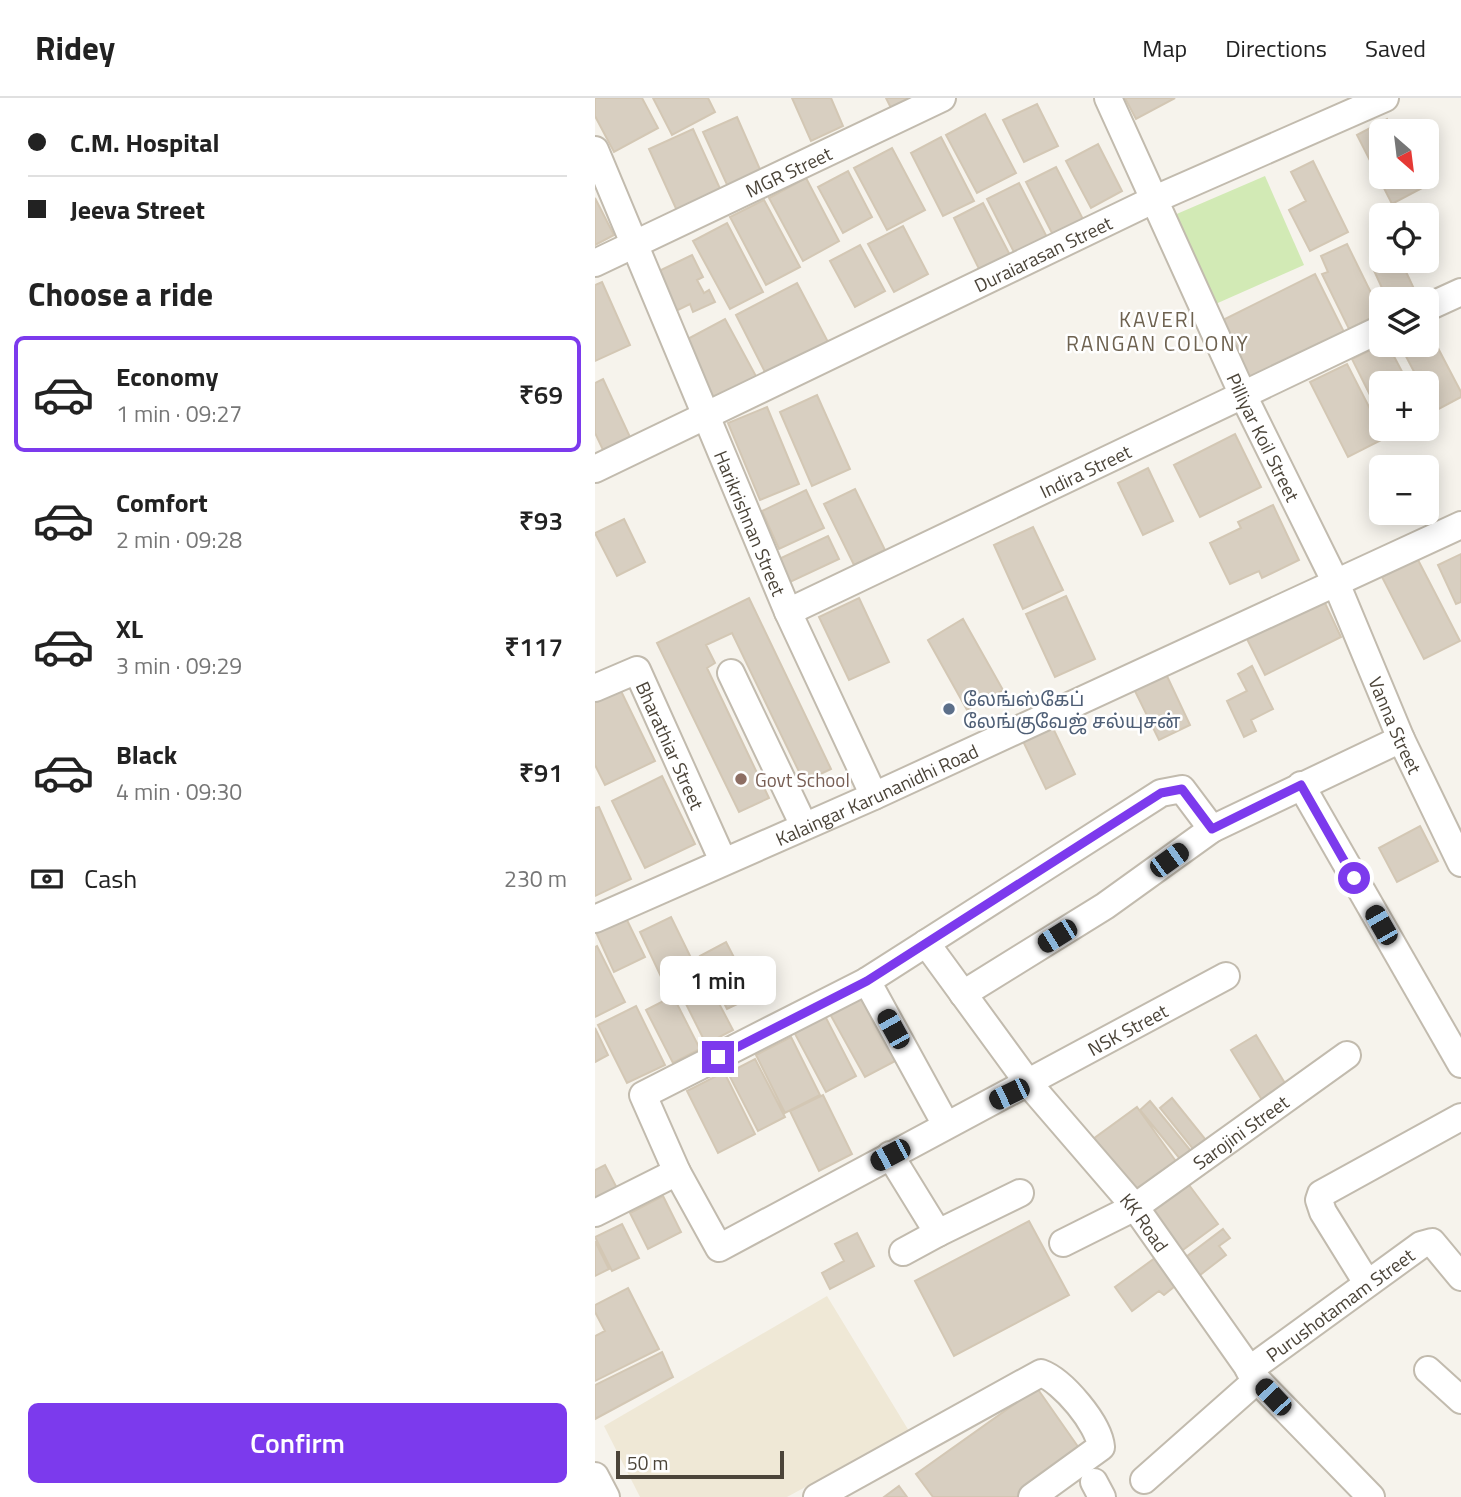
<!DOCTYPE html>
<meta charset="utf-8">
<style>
body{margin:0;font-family:"Titillium Web","Noto Sans Tamil",sans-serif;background:#f2f2f2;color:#222;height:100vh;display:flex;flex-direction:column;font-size:26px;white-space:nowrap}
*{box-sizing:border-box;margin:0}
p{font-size:23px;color:#767676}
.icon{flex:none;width:38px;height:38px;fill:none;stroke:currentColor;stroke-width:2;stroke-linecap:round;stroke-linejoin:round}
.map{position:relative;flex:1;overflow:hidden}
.details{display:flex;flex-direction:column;background:#fff;width:595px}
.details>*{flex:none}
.top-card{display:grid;align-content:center;height:154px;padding:0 28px;background:#fff}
.needle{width:46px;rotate:152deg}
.fabs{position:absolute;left:774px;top:21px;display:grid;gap:14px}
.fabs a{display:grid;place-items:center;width:70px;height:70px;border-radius:10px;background:#fff;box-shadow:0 4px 18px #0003;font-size:35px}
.scale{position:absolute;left:21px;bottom:18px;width:168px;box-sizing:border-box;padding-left:7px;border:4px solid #4b4439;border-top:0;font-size:19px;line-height:24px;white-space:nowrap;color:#4b4439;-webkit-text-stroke:5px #fff;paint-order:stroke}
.end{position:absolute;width:32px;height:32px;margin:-16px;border:9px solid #7c3aed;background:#fff;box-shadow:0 0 0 4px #fff}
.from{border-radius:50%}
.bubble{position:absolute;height:49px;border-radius:10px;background:#fff;box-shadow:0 4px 18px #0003;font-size:23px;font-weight:600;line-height:49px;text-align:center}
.car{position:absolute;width:21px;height:42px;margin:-21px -10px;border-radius:9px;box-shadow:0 0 5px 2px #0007;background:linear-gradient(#222 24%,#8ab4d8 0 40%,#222 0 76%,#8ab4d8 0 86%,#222 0)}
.top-card b{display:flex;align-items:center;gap:24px;height:66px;font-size:26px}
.top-card b+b{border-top:2px solid #e0e0e0}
.top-card i{width:18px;height:18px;background:#222}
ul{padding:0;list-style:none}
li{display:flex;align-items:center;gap:21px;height:116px;margin:0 14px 10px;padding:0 14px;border:4px solid transparent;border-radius:10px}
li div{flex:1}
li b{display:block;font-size:26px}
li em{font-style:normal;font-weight:600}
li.selected{border-color:#7c3aed}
li>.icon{width:63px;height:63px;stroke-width:1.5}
h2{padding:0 28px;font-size:32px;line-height:84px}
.pay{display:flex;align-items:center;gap:18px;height:77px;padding:0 28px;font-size:26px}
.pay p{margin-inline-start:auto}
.button{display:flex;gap:14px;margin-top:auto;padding:14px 28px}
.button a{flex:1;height:80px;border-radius:10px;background:#7c3aed;color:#fff;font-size:28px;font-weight:600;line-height:80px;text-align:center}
header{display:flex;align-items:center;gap:42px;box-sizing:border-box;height:98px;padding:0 35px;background:#fff;border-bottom:2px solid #e0e0e0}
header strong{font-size:33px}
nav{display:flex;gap:38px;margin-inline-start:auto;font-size:24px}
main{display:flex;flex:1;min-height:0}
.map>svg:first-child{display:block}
</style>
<header>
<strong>Ridey</strong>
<nav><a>Map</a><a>Directions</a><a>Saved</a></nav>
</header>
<main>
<section class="details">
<div class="top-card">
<b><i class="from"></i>C.M. Hospital</b>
<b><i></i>Jeeva Street</b>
</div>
<h2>Choose a ride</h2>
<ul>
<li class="selected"><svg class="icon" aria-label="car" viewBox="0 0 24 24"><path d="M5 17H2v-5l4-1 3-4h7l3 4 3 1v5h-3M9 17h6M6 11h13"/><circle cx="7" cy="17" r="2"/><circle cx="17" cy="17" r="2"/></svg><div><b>Economy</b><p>1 min · 09:27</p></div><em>₹69</em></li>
<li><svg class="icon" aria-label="car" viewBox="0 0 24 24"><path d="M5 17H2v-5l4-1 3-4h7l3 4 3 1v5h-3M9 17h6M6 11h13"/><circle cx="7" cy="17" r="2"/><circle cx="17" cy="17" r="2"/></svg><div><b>Comfort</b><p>2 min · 09:28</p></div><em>₹93</em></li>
<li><svg class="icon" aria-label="car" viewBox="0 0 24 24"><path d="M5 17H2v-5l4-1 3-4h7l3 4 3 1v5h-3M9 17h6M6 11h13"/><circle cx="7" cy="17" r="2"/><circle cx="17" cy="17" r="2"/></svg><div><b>XL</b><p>3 min · 09:29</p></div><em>₹117</em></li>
<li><svg class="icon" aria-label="car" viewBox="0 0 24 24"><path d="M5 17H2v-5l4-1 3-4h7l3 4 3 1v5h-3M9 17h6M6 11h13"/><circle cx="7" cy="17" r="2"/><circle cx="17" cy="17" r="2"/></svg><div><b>Black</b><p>4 min · 09:30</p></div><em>₹91</em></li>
</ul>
<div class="pay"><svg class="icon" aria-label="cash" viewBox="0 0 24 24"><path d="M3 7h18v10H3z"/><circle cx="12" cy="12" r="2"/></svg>Cash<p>230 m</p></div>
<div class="button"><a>Confirm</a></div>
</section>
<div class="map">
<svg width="866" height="1399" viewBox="0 0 866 1399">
<rect width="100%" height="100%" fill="#f6f3ec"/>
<path fill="#efe8d6" d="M232 1198 314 1333 192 1399H45L9 1328Z"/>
<path fill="#d2eab5" d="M670 78 709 167 616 208 577 118Z"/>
<path fill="#d8cfc1" stroke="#d3c7b4" stroke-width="2" d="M0 0H47L63 30 19 54 0 18Z
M58 0H113L120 14 77 37Z
M197 0H236L248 28 216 43Z
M291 0H322L297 12Z
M530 0H580L541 21Z
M442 6 463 48 429 64 408 22Z
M390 16 421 75 382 95 351 37Z
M142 19 167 76 134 91 108 34Z
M792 21 798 33H786V79H821L827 90 797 106 762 37Z
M98 31 127 95 83 115 54 51Z
M346 39 379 103 348 118 316 55Z
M503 46 527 93 496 110 471 63Z
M297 50 330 112 292 132 259 70Z
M718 63 753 134 715 153 694 112 711 103 696 74Z
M461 69 491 127 461 143 431 84Z
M253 73 277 119 248 135 223 89Z
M211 80 244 143 208 163 174 100Z
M424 85 456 147 424 164 392 101Z
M0 100 19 137 0 147Z
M169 102 205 169 171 187 135 119Z
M388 105 417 161 387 177 359 120Z
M132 125 168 194 135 211 98 143Z
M308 128 333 176 299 194 273 146Z
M752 146 786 215 754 231 727 176 733 174 726 158Z
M265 147 290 193 260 209 235 163Z
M97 157 108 179 102 182 109 195 114 192 120 204 98 214 95 206 81 213 62 174Z
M786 161 806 163 820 193 803 201H792L776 166Z
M720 176 749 234 655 281 626 223Z
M7 184 35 247 0 263V187Z
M202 185 233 244 171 276 141 217Z
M130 221 162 280 118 303 87 244Z
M833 231 866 294V299L840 313 831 297V285H825L805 247H831Z
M786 247H793L813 285H786V319L757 261Z
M752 266 790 340 753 359 715 284Z
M8 281 35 339 8 352 0 335V285Z
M222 297 255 371 217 388 185 314Z
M172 309 204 386 165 402 133 325Z
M640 336 666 389 605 419 579 367Z
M553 370 578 423 548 437 523 385Z
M260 391 290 452 259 467 229 406Z
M211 392 229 430 184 451 167 413Z
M678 407 704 462 667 480 664 473 635 486 615 445 646 430 643 424Z
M29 421 50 464 22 478 0 435Z
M438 429 468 492 428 511 399 447Z
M233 438 244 461 195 484 184 461Z
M866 456V504L861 506 843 467Z
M822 460 865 543 829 561 787 479Z
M471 498 500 561 460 579 431 516Z
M154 500 236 671 209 684 137 535 111 547 120 565 112 570 174 700 144 714 62 545Z
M264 500 294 564 254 582 224 519Z
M729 503 746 539 670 577 652 541Z
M368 521 408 592 372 612 333 542Z
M657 568 678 611 656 622 661 633 649 639 632 603 652 593 643 576Z
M571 576 595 627 564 642 539 591Z
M25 591 60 663 10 687 0 667V604Z
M456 626 480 676 451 691 427 641Z
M67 678 100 746 50 770 17 703Z
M4 709 36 781 0 798V710Z
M825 728 843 763 802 784 784 750Z
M30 818 50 859 19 874 0 832Z
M76 819 100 868 68 883 45 834Z
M131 844 159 898 132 911 105 858Z
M2 848 30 904 0 919V849Z
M110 879 138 932 111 946 84 892Z
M78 898 105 951 78 965 51 912Z
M267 899 302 962 270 979 235 916Z
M41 908 70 967 32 985 3 927Z
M230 918 261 978 231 994 199 934Z
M0 930 13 957 0 964Z
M661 937 691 987 667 1002 636 952Z
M196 939 225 997 190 1015 161 957Z
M160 961 190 1019 163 1033 133 975Z
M129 974 160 1036 123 1055 92 993Z
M228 997 257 1056 224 1073 195 1013Z
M577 1000 615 1047 603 1057 565 1010Z
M555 1003 600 1058 590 1067 545 1012Z
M542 1009 585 1069 541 1101 498 1041Z
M10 1067 26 1098 0 1111V1072Z
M594 1087 623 1126 585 1154 556 1114Z
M68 1098 86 1134 53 1151 35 1115Z
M434 1123 474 1197 359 1258 320 1183Z
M27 1126 44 1160 17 1173 0 1139Z
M628 1131 635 1140 624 1148 631 1157 605 1177 591 1159Z
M262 1135 279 1168 235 1191 227 1175 249 1163 240 1146Z
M0 1143 14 1171 0 1178Z
M560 1160 580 1188 569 1197 564 1193 537 1213 520 1189Z
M33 1190 64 1251 0 1283V1238L10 1233 0 1214V1207Z
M67 1254 78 1279 0 1321V1287Z
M442 1290 486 1353 422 1399H338L321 1376Z
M304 1388 312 1399H289Z"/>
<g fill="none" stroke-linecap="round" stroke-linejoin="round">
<g stroke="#c2bbae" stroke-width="30">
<g id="minor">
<path id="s1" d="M513 0 647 295 741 485 806 641 866 765"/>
<path id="s2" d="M0 52 193 514 279 698"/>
<path id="s3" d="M0 165 347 0"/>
<path d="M831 210 866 194"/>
<path id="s4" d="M0 371 558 102 790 0"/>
<path id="s5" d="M193 514 786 231"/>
<path d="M136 575 209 728"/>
<path id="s6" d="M0 590 42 572 128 763"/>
<path d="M706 687 866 966"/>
<path id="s7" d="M617 731 587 691 566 695 272 883 48 997 82 1074 124 1150 631 878"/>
<path id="s8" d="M0 821 279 698 866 427"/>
<path id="s9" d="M331 845 434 986 540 1109 662 1282 776 1399"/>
<path d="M272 883 351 1027"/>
<path d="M368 896 510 808 617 731 806 641"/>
<path d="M295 1057 343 1135 425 1095"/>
<path d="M0 1115 82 1074"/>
<path id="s10" d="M468 1145 540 1109 752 957"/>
<path d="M308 1154 343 1135"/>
<path d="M772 1185 728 1114 724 1102 726 1096 866 1019"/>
<path id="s11" d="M654 1272 826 1147 837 1144 866 1179"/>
<path d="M833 1272 866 1302"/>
<path d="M0 1378 11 1399"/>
<path d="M549 1382 662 1282"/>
<path d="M499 1384 507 1399"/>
<path d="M222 1399 446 1275C468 1283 504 1326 506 1349L437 1399"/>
</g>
</g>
<use href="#minor" stroke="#fff" stroke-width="26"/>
</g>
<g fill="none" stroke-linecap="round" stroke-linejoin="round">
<path stroke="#7c3aed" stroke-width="9" d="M123 959 272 883 566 695 587 691 617 731 706 687 759 780"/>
</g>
<circle fill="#5c6f8a" stroke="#fff" stroke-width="2.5" cx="354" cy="611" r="7"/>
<circle fill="#8d6e63" stroke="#fff" stroke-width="2.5" cx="146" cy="681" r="7"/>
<g text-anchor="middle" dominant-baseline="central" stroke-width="5" stroke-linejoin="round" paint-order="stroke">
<g font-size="19" fill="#4b4439" stroke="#fff">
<text stroke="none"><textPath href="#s3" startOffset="214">MGR Street</textPath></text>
<text stroke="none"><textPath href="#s4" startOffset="497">Duraiarasan Street</textPath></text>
<text stroke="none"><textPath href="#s1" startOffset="373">Pilliyar Koil Street</textPath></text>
<text stroke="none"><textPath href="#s5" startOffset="329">Indira Street</textPath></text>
<text stroke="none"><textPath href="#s2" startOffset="404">Harikrishnan Street</textPath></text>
<text stroke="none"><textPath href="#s1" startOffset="690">Vanna Street</textPath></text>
<text stroke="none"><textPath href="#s6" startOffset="128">Bharathiar Street</textPath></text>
<text stroke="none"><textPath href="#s8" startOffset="308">Kalaingar Karunanidhi Road</textPath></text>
<text stroke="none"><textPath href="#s7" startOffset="1306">NSK Street</textPath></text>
<text stroke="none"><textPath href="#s10" startOffset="210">Sarojini Street</textPath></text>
<text stroke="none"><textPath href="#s9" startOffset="355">KK Road</textPath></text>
<text stroke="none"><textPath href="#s11" startOffset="112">Purushotamam Street</textPath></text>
</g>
<g font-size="19" fill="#4e5e75" stroke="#fff" text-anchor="start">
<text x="368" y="600">லேங்ஸ்கேப்<tspan x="368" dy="22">லேங்குவேஜ் சல்யுசன்</tspan></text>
</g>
<g font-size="19" fill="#785e54" stroke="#fff" text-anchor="start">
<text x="160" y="681">Govt School</text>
</g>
<g font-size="21" letter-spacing="2" fill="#6e6250" stroke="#fff">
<text x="563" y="221">KAVERI<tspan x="563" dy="24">RANGAN COLONY</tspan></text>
</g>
</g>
</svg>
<div class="fabs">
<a><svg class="needle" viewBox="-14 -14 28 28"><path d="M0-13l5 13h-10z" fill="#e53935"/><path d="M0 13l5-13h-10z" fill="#767676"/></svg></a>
<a><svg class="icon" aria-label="locate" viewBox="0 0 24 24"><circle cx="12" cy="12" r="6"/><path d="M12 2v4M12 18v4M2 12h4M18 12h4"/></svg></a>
<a><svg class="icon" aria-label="layers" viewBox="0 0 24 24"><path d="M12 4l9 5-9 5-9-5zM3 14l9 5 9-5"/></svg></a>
<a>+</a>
<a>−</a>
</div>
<div class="scale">50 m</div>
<i class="end from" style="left:759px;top:780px"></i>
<i class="end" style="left:123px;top:959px"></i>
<div class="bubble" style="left:65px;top:858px;width:116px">1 min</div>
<i class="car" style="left:574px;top:762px;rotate:54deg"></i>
<i class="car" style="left:786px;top:827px;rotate:330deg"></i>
<i class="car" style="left:462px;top:838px;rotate:238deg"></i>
<i class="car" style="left:298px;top:931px;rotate:331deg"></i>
<i class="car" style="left:414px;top:996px;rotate:244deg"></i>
<i class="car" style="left:295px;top:1057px;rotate:242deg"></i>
<i class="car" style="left:678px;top:1299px;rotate:317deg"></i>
</div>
</main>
